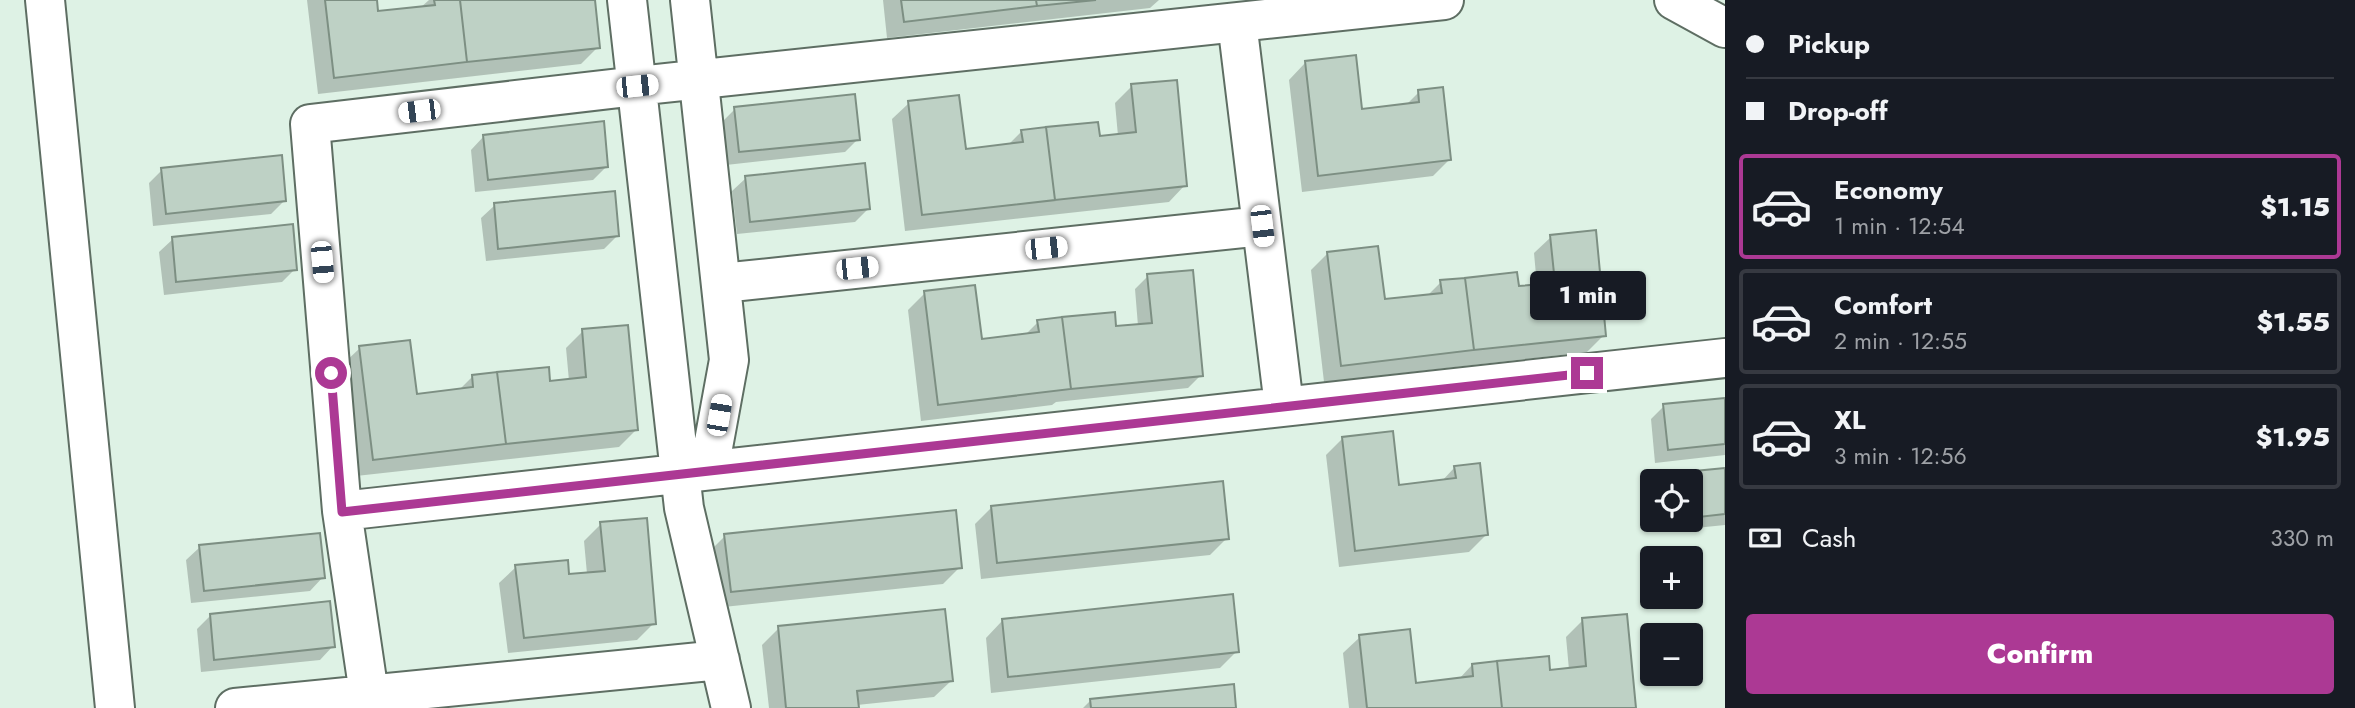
<!DOCTYPE html>
<meta charset="utf-8">
<style>
body{margin:0;font-family:Jost,sans-serif;background:#20242c;color:#f1f3f6;height:100vh;display:flex;flex-direction:column;font-size:26px;white-space:nowrap}
*{box-sizing:border-box;margin:0}
p{font-size:23px;color:#9ea1a6}
.icon{flex:none;width:38px;height:38px;fill:none;stroke:currentColor;stroke-width:2;stroke-linecap:round;stroke-linejoin:round}
.map{position:relative;flex:1;overflow:hidden}
.sheet{display:flex;flex-direction:column;background:#171b24;width:630px}
.sheet>*{flex:none}
.top-card{display:grid;align-content:center;height:154px;padding:0 21px;background:#171b24}
.fabs{position:absolute;left:1640px;top:469px;display:grid;gap:14px}
.fabs a{display:grid;place-items:center;width:63px;height:63px;border-radius:7px;background:#171b24;box-shadow:0 2px 5px #0004;font-size:35px}
.end{position:absolute;width:32px;height:32px;margin:-16px;border:9px solid #ac3994;background:#fff;box-shadow:0 0 0 4px #fff}
.from{border-radius:50%}
.bubble{position:absolute;height:49px;border-radius:7px;background:#171b24;box-shadow:0 2px 5px #0004;font-size:23px;font-weight:800;line-height:49px;text-align:center}
.car{position:absolute;width:21px;height:42px;margin:-21px -10px;border-radius:9px;box-shadow:0 0 5px 2px #0007;background:linear-gradient(#fff 24%,#345 0 40%,#fff 0 76%,#345 0 86%,#fff 0)}
.top-card b{display:flex;align-items:center;gap:24px;height:66px;font-size:26px}
.top-card b+b{border-top:2px solid #363941}
.top-card i{width:18px;height:18px;background:#f1f3f6}
ul{padding:0;list-style:none}
li{display:flex;align-items:center;gap:21px;height:105px;margin:0 14px 10px;padding:0 7px;border:4px solid #363941;border-radius:7px}
li div{flex:1}
li b{display:block;font-size:26px}
li em{font-style:normal;font-weight:800}
li.on{border-color:#ac3994}
li>.icon{width:63px;height:63px;stroke-width:1.5}
.pay{display:flex;align-items:center;gap:18px;height:77px;padding:0 21px;font-size:26px}
.pay p{margin-inline-start:auto}
.primary-button{display:flex;gap:14px;margin-top:auto;padding:14px 21px}
.primary-button a{flex:1;height:80px;border-radius:7px;background:#ac3994;color:#fff;font-size:28px;font-weight:800;line-height:80px;text-align:center}
main{display:flex;flex:1;min-height:0}
.map>svg:first-child{display:block}
</style>
<main>
<div class="map">
<svg width="1725" height="708" viewBox="0 0 1725 708">
<rect width="100%" height="100%" fill="#def2e5"/>
<path fill="#0003" d="M307 0H375L377 13 420 8 429 0H593L598 47 581 64 318 94Z
M883 0H1159L1150 8 887 38Z
M1305 63 1361 111 1405 106 1419 92 1450 159 1433 176 1302 192 1289 80Z
M1132 86 1185 185 1169 202 905 231 892 119 909 103 964 151 1008 145 1022 131 1098 138 1118 136 1115 103Z
M735 109 858 139 845 152 726 165 722 122Z
M484 136 607 166 593 180 475 192 471 150Z
M162 170 285 200 271 214 153 226 149 183Z
M746 178 869 208 855 222 737 234 732 191Z
M495 205 617 236 604 249 486 261 481 218Z
M1551 237 1604 335 1587 352 1324 382 1311 270 1328 253 1383 301 1427 296 1441 282 1517 288 1537 286 1534 253Z
M173 239 295 269 282 282 164 295 159 252Z
M1148 276 1201 375 1188 388 1056 402 1052 405 921 421 908 310 925 293 980 341 1024 336 1038 322 1114 328 1138 326 1135 289Z
M583 331 636 430 619 447 356 476 343 364 360 348 415 396 459 390 473 376 549 383 569 381 566 348Z
M1725 400V455L1655 463 1651 419 1664 406Z
M1343 438 1398 487 1441 482 1455 467 1486 535 1469 552 1339 567 1326 455Z
M1725 470V525L1666 531 1665 520H1690V481H1668L1674 475Z
M992 507 1227 538 1210 555 981 579 975 524Z
M601 524 654 623 637 640 508 653 499 583 516 567 567 576 587 574 584 541Z
M725 536 960 567 943 584 714 608 708 553Z
M200 547 323 577 310 591 191 603 186 560Z
M210 616 333 646 320 660 201 672 197 629Z
M1583 620 1635 708H1349L1343 653 1360 637 1414 685 1458 680 1472 665 1548 672 1569 670 1566 637Z
M1002 621 1237 651 1220 668 991 693 986 638Z
M779 628 951 681 934 697 857 705V708H769L762 645Z
M1091 700 1234 708H1083Z"/>
<path fill="#bed1c5" stroke="#7d8f83" stroke-width="2" d="M325 0H377L378 11 435 5 434 0H460L467 62 334 78Z
M460 0H595L600 48 467 62Z
M901 0H1036L1037 6 904 22Z
M1036 0H1096L1037 6Z
M1356 55 1362 109 1419 102 1418 90 1443 87 1451 160 1318 176 1305 61Z
M1177 80 1187 186 1055 200 1046 127 1098 122 1100 136 1136 132 1131 84Z
M855 94 860 140 739 152 734 107Z
M959 95 966 149 1023 142 1021 130 1046 127 1055 200 922 215 908 101Z
M604 121 608 167 488 180 483 135Z
M282 155 286 201 166 214 161 168Z
M865 163 870 209 750 222 745 176Z
M615 191 619 236 498 249 494 203Z
M293 224 297 270 176 282 172 237Z
M1596 230 1606 336 1474 350 1465 278 1517 272 1519 286 1555 283 1550 235Z
M1378 246 1385 299 1442 293 1440 280 1465 278 1474 350 1341 366 1327 252Z
M1193 270 1203 376 1071 389 1062 317 1115 312 1116 326 1152 323 1147 274Z
M975 285 982 339 1039 332 1037 320 1062 317 1071 389 938 405 924 291Z
M628 325 638 430 506 444 497 372 549 367 550 381 586 377 582 329Z
M410 340 417 394 473 387 472 375 497 372 506 444 373 460 359 346Z
M1725 398V444L1668 450 1663 404Z
M1393 431 1399 485 1456 478 1454 466 1480 463 1488 535 1355 551 1342 437Z
M1725 468V514L1690 518V481H1674V473Z
M1223 481 1229 539 997 563 991 506Z
M956 510 962 568 731 592 724 534Z
M647 518 656 624 524 638 515 565 568 560 569 574 605 571 600 522Z
M320 533 325 578 204 591 199 545Z
M1233 594 1239 652 1008 677 1002 619Z
M330 601 335 647 214 660 210 614Z
M945 609 953 681 857 691 859 708H786L778 626Z
M1627 614 1636 708H1502L1497 661 1549 656 1550 670 1586 666 1582 618Z
M1410 629 1416 683 1473 676 1472 664 1497 661 1502 708H1367L1359 635Z
M1234 684 1236 708H1091L1090 699Z"/>
<g fill="none" stroke-linecap="round" stroke-linejoin="round">
<g stroke="#5e6e63" stroke-width="42">
<path id="minor" d="M45 0 115 708
M627 0 684 508 731 708
M690 0 729 360 709 469
M1674 0 1725 28
M1237 22 1284 406
M722 283 1262 226
M342 511 1725 358
M369 694 342 511 310 124 637 86 1444 0
M235 708 720 660"/>
</g>
<use href="#minor" stroke="#fff" stroke-width="38"/>
</g>
<g fill="none" stroke-linecap="round" stroke-linejoin="round">
<path stroke="#ac3994" stroke-width="9" d="M331 373 342 512 1587 373"/>
</g>
</svg>
<div class="fabs">
<a><svg class="icon" aria-label="locate" viewBox="0 0 24 24"><circle cx="12" cy="12" r="6"/><path d="M12 2v4M12 18v4M2 12h4M18 12h4"/></svg></a>
<a>+</a>
<a>−</a>
</div>
<i class="end from" style="left:331px;top:373px"></i>
<i class="end" style="left:1587px;top:373px"></i>
<div class="bubble" style="left:1530px;top:271px;width:116px">1 min</div>
<i class="car" style="left:637px;top:86px;rotate:84deg"></i>
<i class="car" style="left:419px;top:111px;rotate:263deg"></i>
<i class="car" style="left:1262px;top:226px;rotate:173deg"></i>
<i class="car" style="left:1046px;top:248px;rotate:84deg"></i>
<i class="car" style="left:322px;top:262px;rotate:175deg"></i>
<i class="car" style="left:857px;top:268px;rotate:84deg"></i>
<i class="car" style="left:719px;top:415px;rotate:10deg"></i>
</div>
<section class="sheet">
<div class="top-card">
<b><i class="from"></i>Pickup</b>
<b><i></i>Drop-off</b>
</div>
<ul>
<li class="on"><svg class="icon" aria-label="car" viewBox="0 0 24 24"><path d="M5 17H2v-5l4-1 3-4h7l3 4 3 1v5h-3M9 17h6M6 11h13"/><circle cx="7" cy="17" r="2"/><circle cx="17" cy="17" r="2"/></svg><div><b>Economy</b><p>1 min · 12:54</p></div><em>$1.15</em></li>
<li><svg class="icon" aria-label="car" viewBox="0 0 24 24"><path d="M5 17H2v-5l4-1 3-4h7l3 4 3 1v5h-3M9 17h6M6 11h13"/><circle cx="7" cy="17" r="2"/><circle cx="17" cy="17" r="2"/></svg><div><b>Comfort</b><p>2 min · 12:55</p></div><em>$1.55</em></li>
<li><svg class="icon" aria-label="car" viewBox="0 0 24 24"><path d="M5 17H2v-5l4-1 3-4h7l3 4 3 1v5h-3M9 17h6M6 11h13"/><circle cx="7" cy="17" r="2"/><circle cx="17" cy="17" r="2"/></svg><div><b>XL</b><p>3 min · 12:56</p></div><em>$1.95</em></li>
</ul>
<div class="pay"><svg class="icon" aria-label="cash" viewBox="0 0 24 24"><path d="M3 7h18v10H3z"/><circle cx="12" cy="12" r="2"/></svg>Cash<p>330 m</p></div>
<div class="primary-button"><a>Confirm</a></div>
</section>
</main>
